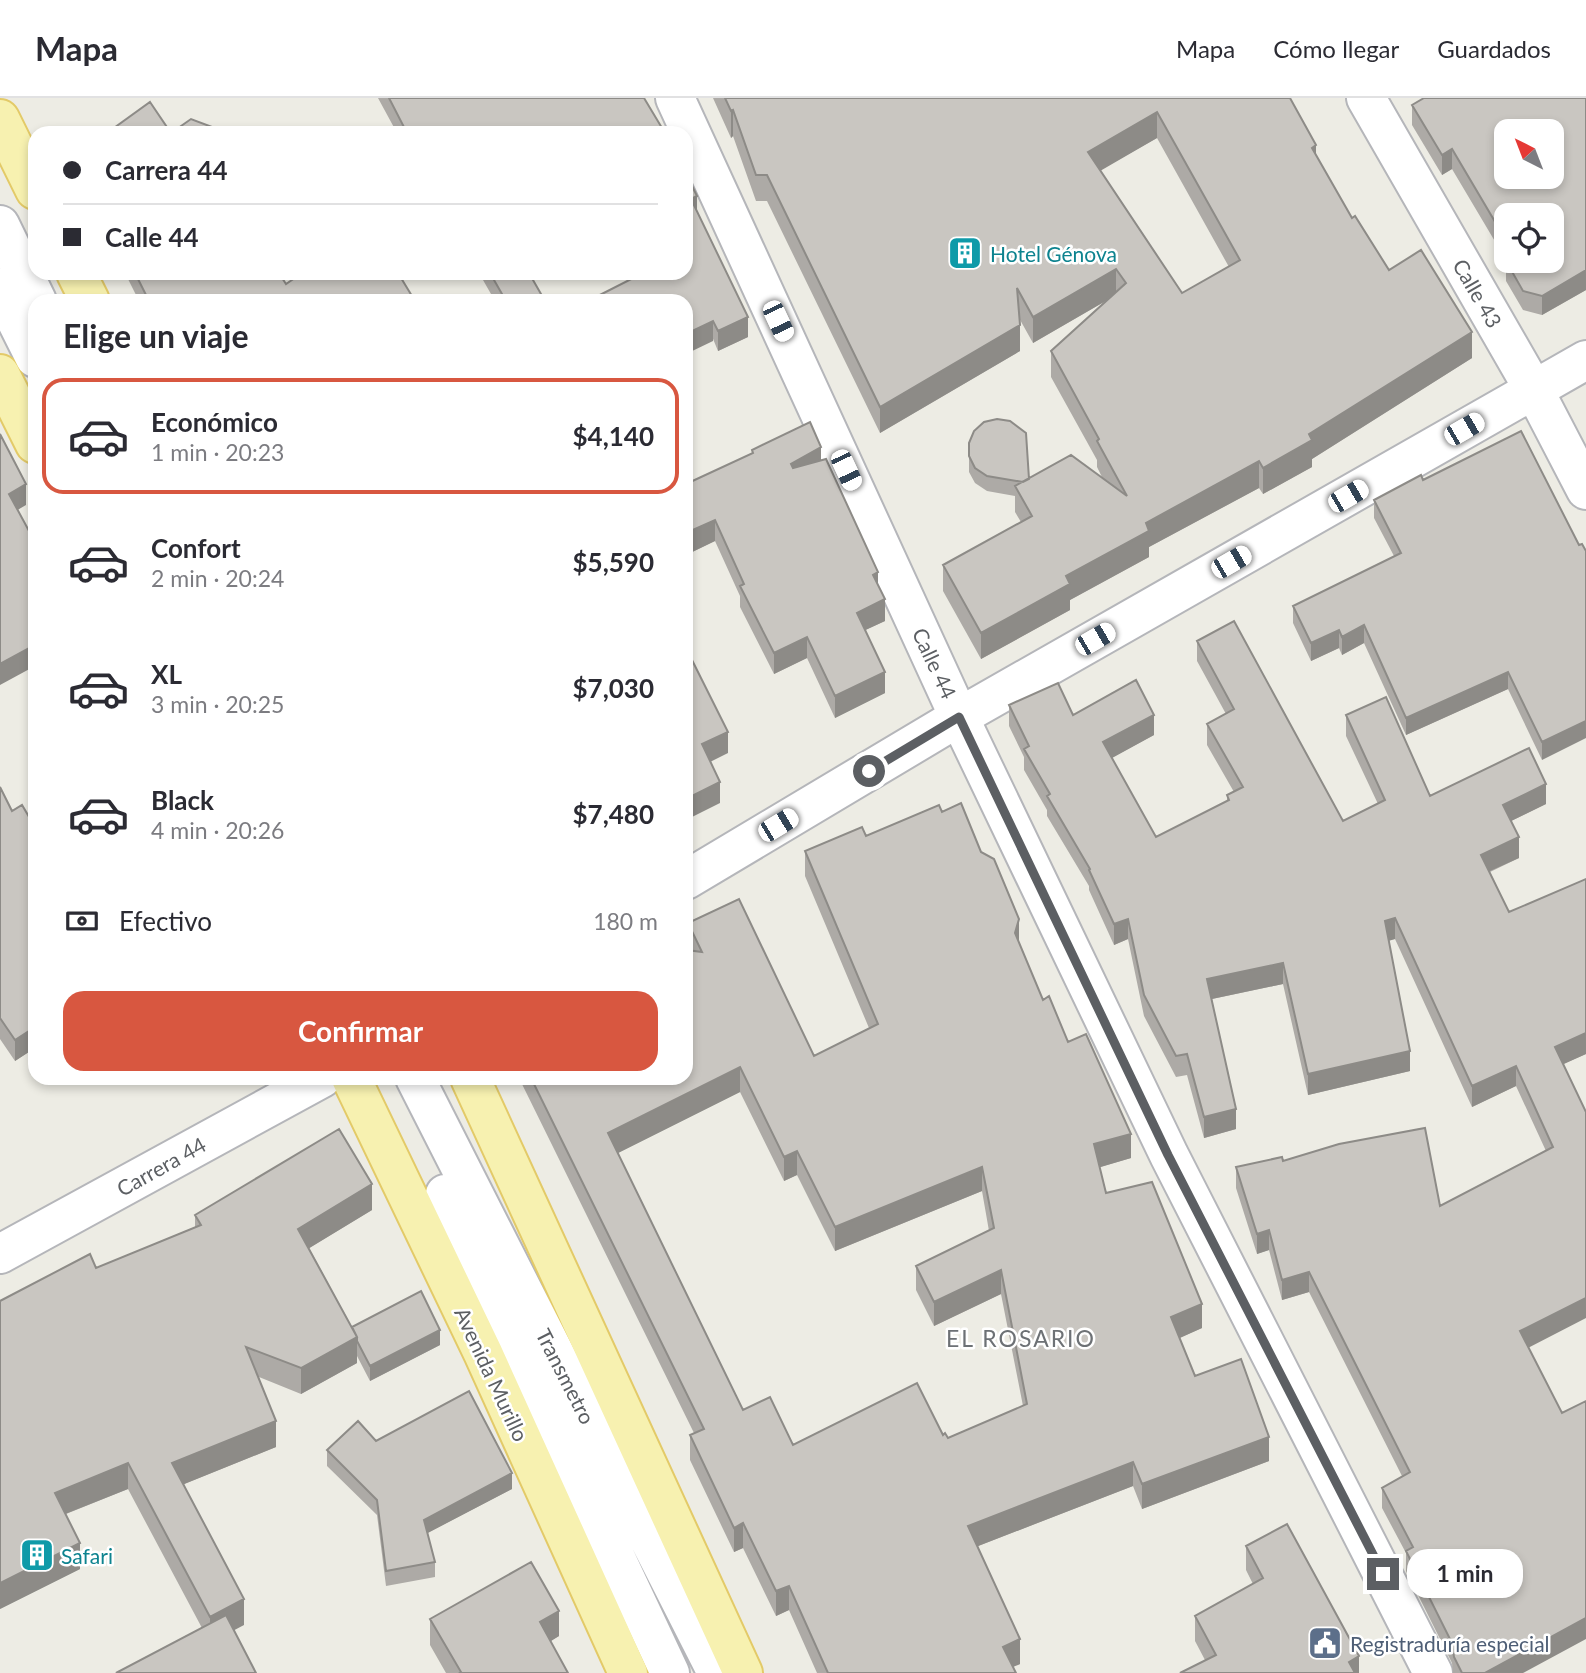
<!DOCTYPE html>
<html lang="es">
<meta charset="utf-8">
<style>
body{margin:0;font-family:Lato,sans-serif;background:#f7f7f7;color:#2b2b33;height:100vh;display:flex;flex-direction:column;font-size:26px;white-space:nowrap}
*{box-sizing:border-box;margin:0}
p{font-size:23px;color:#7c7c81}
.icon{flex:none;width:38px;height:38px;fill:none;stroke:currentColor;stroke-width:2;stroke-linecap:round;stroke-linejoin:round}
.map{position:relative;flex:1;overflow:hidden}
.sheet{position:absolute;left:28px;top:196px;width:665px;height:791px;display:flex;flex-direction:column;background:#fff;border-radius:21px;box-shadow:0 4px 10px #0003}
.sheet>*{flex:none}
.top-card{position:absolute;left:28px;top:28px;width:665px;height:154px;border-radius:21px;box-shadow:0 4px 10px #0003;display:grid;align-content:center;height:154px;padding:0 35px;background:#fff}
.needle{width:46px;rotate:318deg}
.tools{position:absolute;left:1494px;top:21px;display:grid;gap:14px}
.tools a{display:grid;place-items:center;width:70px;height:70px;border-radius:14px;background:#fff;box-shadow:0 4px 10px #0003;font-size:35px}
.end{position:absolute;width:32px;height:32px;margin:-16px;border:9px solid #5c5f63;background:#fff;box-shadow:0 0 0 4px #fff}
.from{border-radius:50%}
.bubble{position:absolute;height:49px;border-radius:21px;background:#fff;box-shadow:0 4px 10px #0003;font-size:23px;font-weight:700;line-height:49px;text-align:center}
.car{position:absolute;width:21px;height:42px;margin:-21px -10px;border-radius:9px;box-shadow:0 0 5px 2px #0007;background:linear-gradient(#fff 24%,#345 0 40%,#fff 0 76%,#345 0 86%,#fff 0)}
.top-card b{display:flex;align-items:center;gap:24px;height:66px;font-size:26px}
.top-card b+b{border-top:2px solid #e1e1e2}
.top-card i{width:18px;height:18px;background:#2b2b33}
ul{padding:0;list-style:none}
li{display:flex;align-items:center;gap:21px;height:116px;margin:0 14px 10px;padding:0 21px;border:4px solid transparent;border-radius:21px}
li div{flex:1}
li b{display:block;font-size:26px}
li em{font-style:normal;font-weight:700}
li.selected{border-color:#d85740}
li>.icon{width:63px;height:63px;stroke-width:1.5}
h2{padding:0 35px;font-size:32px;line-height:84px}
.pay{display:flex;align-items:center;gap:18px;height:77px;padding:0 35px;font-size:26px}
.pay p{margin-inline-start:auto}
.button{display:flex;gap:14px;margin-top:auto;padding:14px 35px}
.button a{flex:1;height:80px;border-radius:21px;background:#d85740;color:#fff;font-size:28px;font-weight:700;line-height:80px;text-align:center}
header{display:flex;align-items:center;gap:42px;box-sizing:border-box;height:98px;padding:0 35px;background:#fff;border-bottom:2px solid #e1e1e2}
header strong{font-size:33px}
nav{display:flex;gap:38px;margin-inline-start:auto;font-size:24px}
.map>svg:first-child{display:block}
</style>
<header>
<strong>Mapa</strong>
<nav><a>Mapa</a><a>Cómo llegar</a><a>Guardados</a></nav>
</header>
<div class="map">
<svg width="1586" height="1575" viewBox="0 0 1586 1575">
<rect width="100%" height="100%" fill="#edece4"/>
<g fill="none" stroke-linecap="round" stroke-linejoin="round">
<g stroke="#b5b6ba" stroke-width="42">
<path id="minor" d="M675 0 959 619 1169 1057 1433 1575
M1366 0 1534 292 1586 392
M0 127 37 203
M0 190 35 260
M686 782 959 619 1586 262
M415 980 717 1575
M445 1096 670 1575
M0 1156 322 980"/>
</g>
<g stroke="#e3ca68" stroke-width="42">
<path id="major" d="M0 21 35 92
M76 175 90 203
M0 276 35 346
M351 980 483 1255 628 1575
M470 980 743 1575"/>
</g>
<use href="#minor" stroke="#fff" stroke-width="38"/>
<use href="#major" stroke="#f7f1b0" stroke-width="38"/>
</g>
<path fill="#adaaa6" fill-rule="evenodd" d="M378 0H644L665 35H397Z
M713 0H1290L1316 57 1352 120 1389 172 1472 260 1312 361V369L1263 396 1259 390 1149 449V459L1070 502V512L981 561 943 493V467L1021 424 1015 414V398L987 393 975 385 969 374V345L1029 381H1103L1097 369V362L1051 279V253L1109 201 1033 245 1019 220 1020 253 880 335 767 103H756L733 38 731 40ZM1157 40 1229 169 1182 195 1100 72Z
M1586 0V192L1542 217 1523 212 1506 183V162L1452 71 1442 77 1412 27V7ZM1507 117 1552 163H1507Z
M697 113 748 239 718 253 686 175Z
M125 175H279L286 186 399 177 415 203H139Z
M479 175H529L545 203H495Z
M752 352 821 362 878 488 885 523 865 532 885 595 835 620 807 560 774 576 740 509V498L715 443 686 457 752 355Z
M1423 382 1579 447 1542 662 1508 591 1406 637 1364 545 1342 557 1339 550 1311 563 1293 525V508L1394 458 1374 420V402Z
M1197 543 1343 723 1378 706 1346 638V617L1430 698 1546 706 1511 723 1519 760 1490 774 1509 814 1586 781V956L1563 966 1528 1250 1523 1575H1453L1452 1565 1406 1473V1455L1382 1410V1390L1402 1378 1309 1194 1282 1202 1269 1152 1257 1156 1236 1090V1069L1283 1063 1440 1108 1546 1053 1516 988 1472 1009 1395 841 1389 842 1410 973 1308 997 1283 886 1212 901 1236 1031 1204 1040 1187 977 1176 979 1144 918 1128 841 1114 847 1089 792V788L1047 718V712L1024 672V659L1009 628V607L1073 617 1154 637 1111 660 1156 739 1227 703V697L1234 694 1207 647V626L1226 616 1197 563Z
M0 689 12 713 35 729V950L15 963 0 941Z
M942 714 1019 846 1043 902 1068 944 1131 1060 1100 1069 1106 1095 1202 1230 1179 1240 1195 1278 1269 1363 1142 1411 1133 1388 978 1448 1020 1566 1013 1569 1016 1575H817L789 1512 776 1518 743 1450 734 1454 690 1362V1337L694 1335 519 980H686L690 852 688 850V825L814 958 869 930 805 778V753L866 738ZM740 994 784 1083 797 1077 835 1153 982 1093 989 1133 916 1168V1192L934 1228 1001 1196 1023 1308 948 1340 943 1337 793 1347 743 1312 618 1055Z
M372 1112 309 1150 352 1229 440 1247 370 1283 357 1258V1265L301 1296 259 1279 276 1349 184 1386 244 1527 202 1530 128 1391 66 1416 80 1471 0 1511 96 1170 195 1129V1117Z
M376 1343 512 1391 427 1435 435 1464V1479L386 1488 377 1417 327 1368V1352Z
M1246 1448 1359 1575 1205 1562 1195 1543V1518L1253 1486 1246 1472Z
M430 1521 559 1538 550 1543 568 1575H446L430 1547Z"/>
<path fill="#8d8b87" d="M733 12V38L731 40V13Z
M1157 14V40L1088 80V54Z
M1316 47V73L1312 50Z
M1452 51V71L1442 77V57Z
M697 98V118L691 101Z
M1116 171V197L1033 245V219Z
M1586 172V192L1542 217V198Z
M748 219V239L718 253V233Z
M713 223V243L686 256V236Z
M1020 227V253L880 335V309Z
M1472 234V260L1312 361V369L1263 396V370L1309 336Z
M821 349V370L791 387V366Z
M1259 363V390L1149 449V459L1070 502V512L981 561V535L1146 425Z
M26 386V407L9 417V396Z
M715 422V443L686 457V435Z
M878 474V495L873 477Z
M885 501V523L857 536V515Z
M1364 527V545L1342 557V539Z
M1339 532V550L1311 563V545Z
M807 539V560L774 576V555Z
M35 547V568L0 587V566Z
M885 574V595L835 620V598Z
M1508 574V591L1406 637V620Z
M1154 617V637L1103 665V644Z
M1586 623V640L1542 662V644Z
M728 634V655L702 668V646Z
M720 684V705L686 722V701Z
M1546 686V706L1503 727V707Z
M1519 739V760L1481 777V757Z
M1395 820V841L1385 844V823Z
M1019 821V845L1015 860V835Z
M1128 821V841L1114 847V826Z
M1283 865V886L1207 902V881Z
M35 929V950L15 963V942Z
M1586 935V956L1555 970V949Z
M1410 953V973L1308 997V976Z
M1516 968V988L1472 1009V988Z
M740 969V994L608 1060V1035Z
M1236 1011V1031L1204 1040V1019Z
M1131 1036V1060L1094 1071V1046Z
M797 1053V1077L784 1083V1059Z
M982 1069V1093L835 1153V1129Z
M372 1086V1112L298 1157V1131Z
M1269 1132V1152L1257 1156V1136Z
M1001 1172V1196L934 1228V1204Z
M1309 1174V1194L1282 1202V1182Z
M1586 1200V1220L1520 1254V1233Z
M1202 1206V1230L1171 1244V1219Z
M440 1232V1247L370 1283V1268Z
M357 1239V1265L301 1296V1270Z
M276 1323V1349L172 1391V1365Z
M1269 1339V1363L1142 1411V1386Z
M1133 1364V1388L968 1452V1428Z
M128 1365V1391L55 1420V1395Z
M512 1375V1391L424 1437V1422Z
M743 1425V1450L734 1454V1430Z
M80 1445V1471L0 1511V1485Z
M789 1488V1512L776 1518V1493Z
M244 1501V1527L210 1545V1519Z
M559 1513V1538L540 1550V1524Z
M1586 1520V1541L1523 1575H1485Z
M1020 1541V1566L1003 1573V1549Z
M1359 1558V1575H1349V1564Z"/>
<path fill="#c9c6c1" stroke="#8d8b87" stroke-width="2" fill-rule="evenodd" d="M389 0H644L665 35H407Z
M725 0H1290L1316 47 1312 50 1352 120 1355 118 1389 172 1421 152 1472 234 1309 336 1312 342 1263 370 1259 363 1146 425 1149 433 1066 478 1070 486 981 535 943 467 1032 418 1015 388 1071 357 1127 398 1097 343 1099 341 1051 253 1126 185 1116 171 1033 219 1017 190 1020 227 880 309 767 77H756L733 12 731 13ZM1157 14 1240 162 1182 195 1088 54Z
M1424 0H1586V172L1542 198 1523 193 1506 163H1552V117H1507V144L1452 51 1442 57 1412 7ZM1507 33H1552V79H1507Z
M150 4 171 35 191 21 228 35H107Z
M686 76 697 98 691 101 748 219 718 233 713 223 686 236V203H588L643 175H686Z
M135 175H279L286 186 302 175H398L415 203H149Z
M490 175H529L545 203H506Z
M997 321 1010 323 1026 335 1029 381 1023 384 987 378 975 370 969 358V345L974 333 984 324Z
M810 324 821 349 791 366 793 370 826 361 878 474 873 477 885 501 857 515 885 574 835 598 807 539 774 555 740 488 744 486 715 422 686 435V386L753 355 752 352Z
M1521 333 1579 447 1582 446 1586 453V623L1542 644 1508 574 1406 620 1364 527 1342 539 1339 532 1311 545 1293 508 1401 455 1374 402 1421 377 1423 382Z
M0 336 26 386 9 396 35 444V547L0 566Z
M1234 523 1343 723 1385 702 1346 617 1386 599 1430 698 1529 650 1546 686 1503 707 1519 739 1481 757 1509 814 1586 781V935L1555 949 1586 1014V1200L1520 1233 1562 1315 1586 1303V1520L1485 1575H1462L1454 1559 1452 1545 1406 1453 1413 1449 1382 1390 1410 1374 1309 1174 1282 1182 1269 1132 1257 1136 1236 1069 1282 1059 1283 1063 1339 1046 1425 1030 1440 1108 1553 1049 1516 968 1472 988 1395 820 1385 823 1410 953 1308 976 1283 865 1207 881 1236 1011 1204 1019 1187 956 1176 958 1144 897 1128 821 1114 826 1089 772 1090 771 1047 698 1050 696 1024 651 1029 648 1009 607 1058 585 1073 617 1136 582 1154 617 1103 644 1156 739 1229 702 1227 697 1243 689 1207 626 1234 611 1197 543Z
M686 550 728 634 702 646 720 684 686 701Z
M0 689 12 713 22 707 35 729V929L15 942 0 920Z
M961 705 981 754 994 761 1019 821 1015 835 1043 902 1049 898 1068 944 1086 936 1131 1036 1094 1046 1106 1095 1152 1084 1202 1206 1171 1219 1195 1278 1241 1261 1269 1339 1142 1386 1133 1364 968 1428 1020 1541 1003 1549 1016 1575H828L789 1488 776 1493 743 1425 734 1430 690 1337 704 1331 531 980H686V852L702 854 688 825 739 801 814 958 878 926 805 753 862 729 866 738 939 707 942 714ZM740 969 784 1059 797 1053 835 1129 982 1069 994 1130 916 1168 934 1204 1001 1172 1027 1306 948 1340 945 1335 943 1337 917 1285 793 1347 770 1299 743 1312 608 1035Z
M339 1031 372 1086 298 1131 357 1239 301 1270 246 1249 276 1323 172 1365 244 1501 210 1519 128 1365 55 1395 80 1445 0 1485V1203L90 1156 96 1170 201 1127 195 1117Z
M421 1193 440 1232 370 1268 357 1243V1239L352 1229Z
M469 1293 512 1375 424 1422 435 1464 386 1473 377 1402 327 1352 358 1323 376 1343Z
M1287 1426 1359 1558 1349 1564 1355 1575H1180L1216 1557 1195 1518 1263 1480 1246 1448Z
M531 1464 559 1513 540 1524 568 1575H459L461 1574 430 1521Z
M226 1517 256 1575H116Z"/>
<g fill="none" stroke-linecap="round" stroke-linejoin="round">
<path stroke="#5c5f63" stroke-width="9" d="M869 673 959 619 1168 1057 1383 1476"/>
</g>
<defs>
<g id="building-square" transform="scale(1.75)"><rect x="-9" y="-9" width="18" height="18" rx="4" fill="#0f9aa8" stroke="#fff"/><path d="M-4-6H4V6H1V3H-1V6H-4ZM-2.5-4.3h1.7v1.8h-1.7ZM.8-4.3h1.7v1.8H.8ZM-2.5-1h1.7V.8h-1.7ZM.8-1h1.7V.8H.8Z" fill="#fff"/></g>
<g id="civic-square" transform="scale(1.75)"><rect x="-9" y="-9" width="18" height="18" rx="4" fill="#5c6f8a" stroke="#fff"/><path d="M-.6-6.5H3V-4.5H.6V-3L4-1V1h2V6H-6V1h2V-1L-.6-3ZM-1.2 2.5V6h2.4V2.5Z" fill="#fff"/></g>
</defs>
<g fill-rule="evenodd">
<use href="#building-square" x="965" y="155"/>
<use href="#building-square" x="37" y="1457"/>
<use href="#civic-square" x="1325" y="1545"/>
</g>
<g text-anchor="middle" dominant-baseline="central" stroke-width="5" stroke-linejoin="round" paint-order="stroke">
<g font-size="21" fill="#0d838f" stroke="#fff" text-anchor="start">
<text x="990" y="155">Hotel Génova</text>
<text x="61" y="1457">Safari</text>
</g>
<g font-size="21" fill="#5c5f63" stroke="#fff">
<text transform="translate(1478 195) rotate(60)">Calle 43</text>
<text transform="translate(935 565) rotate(65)">Calle 44</text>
<text transform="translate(161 1068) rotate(-29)">Carrera 44</text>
<text transform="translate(492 1276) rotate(65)">Avenida Murillo</text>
<text transform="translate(566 1278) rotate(63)">Transmetro</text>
</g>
<g font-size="21" fill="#4e5e75" stroke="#fff" text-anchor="start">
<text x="1350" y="1545">Registraduría especial</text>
</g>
<g font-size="23" letter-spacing="2" fill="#6d7175" stroke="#fff">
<text x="1021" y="1240">EL ROSARIO</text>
</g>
</g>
</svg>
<div class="tools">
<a><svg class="needle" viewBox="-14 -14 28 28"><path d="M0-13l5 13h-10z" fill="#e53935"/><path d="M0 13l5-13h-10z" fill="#7c7c81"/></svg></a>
<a><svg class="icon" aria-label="locate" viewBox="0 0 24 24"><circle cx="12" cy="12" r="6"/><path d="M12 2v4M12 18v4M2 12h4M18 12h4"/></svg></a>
</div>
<i class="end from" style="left:869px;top:673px"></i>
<i class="end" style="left:1383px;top:1476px"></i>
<div class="bubble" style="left:1407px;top:1451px;width:116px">1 min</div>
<i class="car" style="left:778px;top:223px;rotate:155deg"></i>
<i class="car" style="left:1464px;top:331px;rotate:60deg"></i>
<i class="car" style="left:846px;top:372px;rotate:155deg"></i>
<i class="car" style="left:1348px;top:398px;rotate:60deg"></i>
<i class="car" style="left:1231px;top:464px;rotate:60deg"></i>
<i class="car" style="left:1095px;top:541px;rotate:60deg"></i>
<i class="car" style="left:778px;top:727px;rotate:59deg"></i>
<div class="top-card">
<b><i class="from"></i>Carrera 44</b>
<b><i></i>Calle 44</b>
</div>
<section class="sheet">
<h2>Elige un viaje</h2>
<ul>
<li class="selected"><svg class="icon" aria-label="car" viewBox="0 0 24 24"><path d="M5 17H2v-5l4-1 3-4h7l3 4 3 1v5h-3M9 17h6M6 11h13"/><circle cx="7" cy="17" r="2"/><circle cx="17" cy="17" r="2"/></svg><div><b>Económico</b><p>1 min · 20:23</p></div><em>$4,140</em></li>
<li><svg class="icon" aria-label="car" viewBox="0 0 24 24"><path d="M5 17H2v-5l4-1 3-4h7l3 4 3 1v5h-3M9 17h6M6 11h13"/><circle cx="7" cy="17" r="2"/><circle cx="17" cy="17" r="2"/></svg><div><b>Confort</b><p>2 min · 20:24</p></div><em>$5,590</em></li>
<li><svg class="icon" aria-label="car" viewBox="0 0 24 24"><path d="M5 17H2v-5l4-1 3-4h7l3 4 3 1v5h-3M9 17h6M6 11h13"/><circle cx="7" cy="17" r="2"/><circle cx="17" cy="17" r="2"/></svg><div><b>XL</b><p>3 min · 20:25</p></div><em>$7,030</em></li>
<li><svg class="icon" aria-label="car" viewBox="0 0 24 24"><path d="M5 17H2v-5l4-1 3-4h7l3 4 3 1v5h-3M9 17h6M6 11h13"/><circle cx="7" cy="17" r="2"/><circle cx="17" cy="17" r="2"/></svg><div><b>Black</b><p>4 min · 20:26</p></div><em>$7,480</em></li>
</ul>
<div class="pay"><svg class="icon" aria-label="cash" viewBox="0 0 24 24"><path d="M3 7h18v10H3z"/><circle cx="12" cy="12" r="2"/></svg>Efectivo<p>180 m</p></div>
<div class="button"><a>Confirmar</a></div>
</section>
</div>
